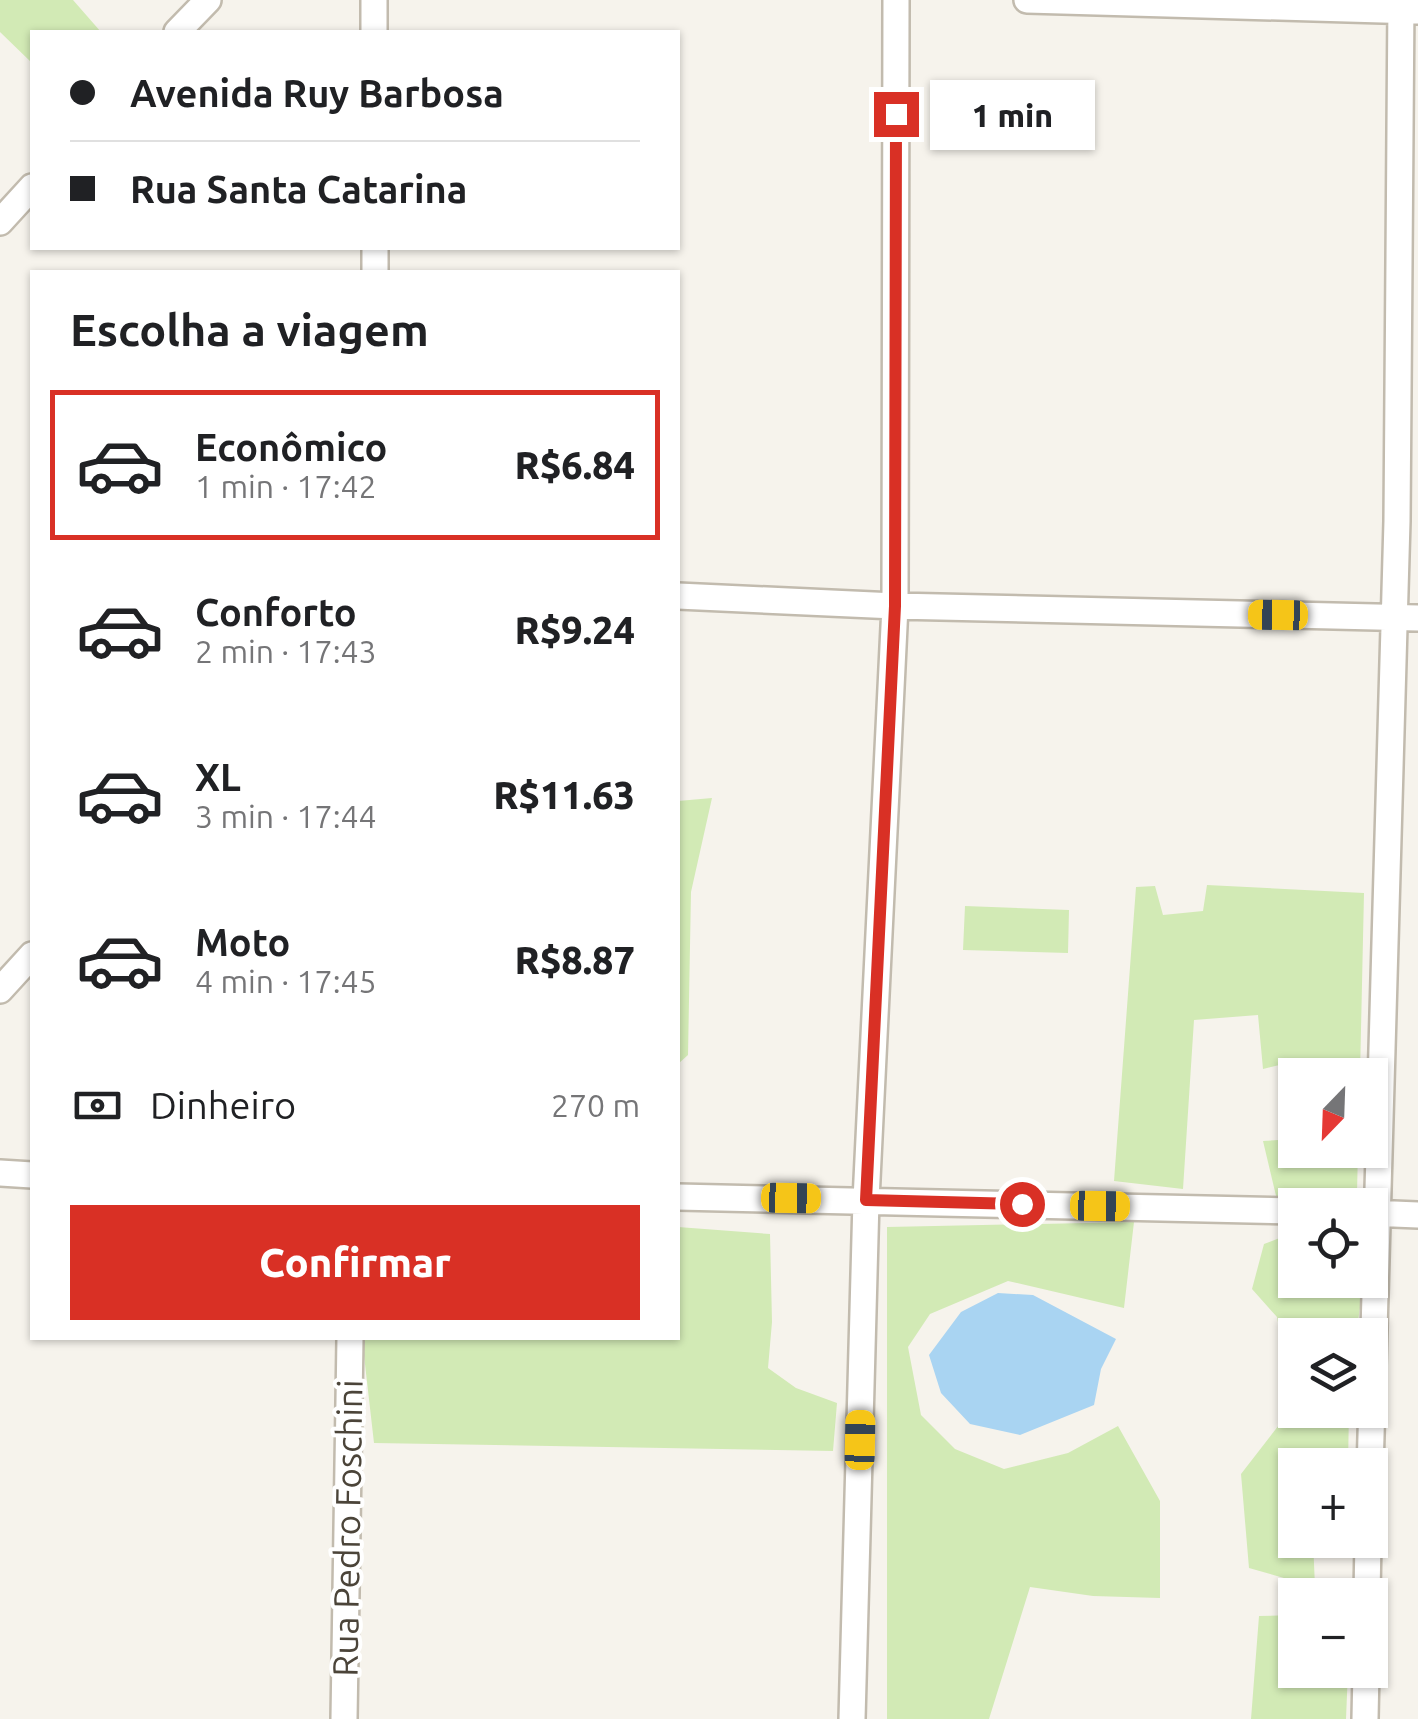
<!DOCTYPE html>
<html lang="pt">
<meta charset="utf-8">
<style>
body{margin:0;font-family:Ubuntu,sans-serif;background:#f2f2f2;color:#202124;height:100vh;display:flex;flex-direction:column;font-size:38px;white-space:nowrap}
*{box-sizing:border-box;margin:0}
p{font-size:32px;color:#757577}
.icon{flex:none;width:55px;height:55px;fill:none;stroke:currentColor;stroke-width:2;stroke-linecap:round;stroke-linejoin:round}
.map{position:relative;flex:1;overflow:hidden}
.drawer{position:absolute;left:30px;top:270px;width:650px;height:1070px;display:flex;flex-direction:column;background:#fff;border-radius:0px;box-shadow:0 2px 8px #0004}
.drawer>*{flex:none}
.hud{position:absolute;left:30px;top:30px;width:650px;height:220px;border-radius:0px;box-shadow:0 2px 8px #0004;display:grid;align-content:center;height:220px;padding:0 40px;background:#fff}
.needle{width:65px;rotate:203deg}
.controls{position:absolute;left:1278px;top:1058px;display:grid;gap:20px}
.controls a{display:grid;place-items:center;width:110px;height:110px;border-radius:0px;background:#fff;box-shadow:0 2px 8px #0004;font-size:50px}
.end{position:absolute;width:45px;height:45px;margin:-22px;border:12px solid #d93025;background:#fff;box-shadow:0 0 0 5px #fff}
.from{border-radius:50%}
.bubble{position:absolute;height:70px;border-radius:0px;background:#fff;box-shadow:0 2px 8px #0004;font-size:32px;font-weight:800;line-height:70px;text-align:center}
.car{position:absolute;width:30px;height:60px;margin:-30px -15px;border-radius:12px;box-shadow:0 0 8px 2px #0007;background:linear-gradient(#f5c518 24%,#345 0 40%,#f5c518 0 76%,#345 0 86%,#f5c518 0)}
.hud b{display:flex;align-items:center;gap:35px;height:95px;font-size:38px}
.hud b+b{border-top:2px solid #e0e0e0}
.hud i{width:25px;height:25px;background:#202124}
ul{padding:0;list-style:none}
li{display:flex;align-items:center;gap:30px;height:150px;margin:0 20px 15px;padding:0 20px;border:5px solid transparent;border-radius:0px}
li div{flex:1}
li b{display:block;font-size:38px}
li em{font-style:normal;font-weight:800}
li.on{border-color:#d93025}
li>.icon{width:90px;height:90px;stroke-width:1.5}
h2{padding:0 40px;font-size:45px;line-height:120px}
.pay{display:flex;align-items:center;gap:25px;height:110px;padding:0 40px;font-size:38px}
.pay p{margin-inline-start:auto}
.action{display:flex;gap:20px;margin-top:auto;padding:20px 40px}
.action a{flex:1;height:115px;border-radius:0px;background:#d93025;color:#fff;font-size:40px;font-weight:800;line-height:115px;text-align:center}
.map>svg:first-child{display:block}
</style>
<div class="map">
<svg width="1418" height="1719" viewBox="0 0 1418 1719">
<rect width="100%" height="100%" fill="#f6f3ec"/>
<path fill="#d2eab5" d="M0 0H73L101 32H32V63L0 32Z
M712 798 691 892 688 1055 678 1064V801Z
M1207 885 1364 893 1360 1075H1318L1300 1060 1263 1069 1258 1015 1194 1020 1183 1189 1114 1181 1136 887 1155 886 1163 915 1203 911Z
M965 906 1069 910 1068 953 963 950Z
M1295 1139V1150H1358L1357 1193 1277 1200 1263 1141Z
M1134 1222 1124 1308 1008 1281 930 1314 908 1347 921 1415 955 1449 1004 1469 1068 1453 1118 1426 1160 1501V1598L1093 1596 1030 1587 989 1719H887V1227Z
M678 1227 770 1234 772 1322 768 1368 796 1388 837 1403 833 1451 374 1443 362 1338H678Z
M1295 1232V1280L1364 1281 1356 1335H1295V1410H1349L1348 1465H1295V1540H1313L1315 1587 1249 1568 1241 1474 1282 1421 1289 1383 1277 1317 1252 1289 1264 1244Z
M1295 1615V1670H1348L1346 1719H1251L1259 1616Z"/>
<path fill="#a9d4f2" d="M998 1293 1033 1295 1116 1339 1101 1369 1094 1405 1020 1435 970 1424 941 1393 929 1355 961 1312Z"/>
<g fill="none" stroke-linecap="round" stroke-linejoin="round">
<g stroke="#c2bbae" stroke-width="30">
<path id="minor" d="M374 0V32
M1027 0 1417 11
M177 32 208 0
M0 222 32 187
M375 248V272
M678 596 895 606 1418 618
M0 990 32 955
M0 1173 32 1175
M678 1197 1295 1211
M1370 1213 1418 1215
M1370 1471 1397 521 1401 0
M1367 1595 1368 1540
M344 1719 350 1338
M852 1719 866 1200 895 606 896 0
M1365 1719 1366 1670"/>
</g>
<use href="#minor" stroke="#fff" stroke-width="25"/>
</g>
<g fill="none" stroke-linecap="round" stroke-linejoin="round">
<path stroke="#d93025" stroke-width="12" d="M896 114 895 606 866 1200 1022 1204"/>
</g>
<g text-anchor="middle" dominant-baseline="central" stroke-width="8" stroke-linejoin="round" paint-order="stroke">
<g font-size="35" fill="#4b4439" stroke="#fff">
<text transform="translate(347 1528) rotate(-89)">Rua Pedro Foschini</text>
</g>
</g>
</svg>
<div class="controls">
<a><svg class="needle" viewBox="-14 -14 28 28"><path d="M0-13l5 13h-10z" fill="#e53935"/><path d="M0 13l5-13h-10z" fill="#757577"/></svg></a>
<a><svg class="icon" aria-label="locate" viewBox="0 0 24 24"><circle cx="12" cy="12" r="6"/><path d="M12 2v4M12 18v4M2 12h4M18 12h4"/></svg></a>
<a><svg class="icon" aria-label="layers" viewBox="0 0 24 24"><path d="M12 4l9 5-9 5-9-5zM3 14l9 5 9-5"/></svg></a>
<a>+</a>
<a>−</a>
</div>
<i class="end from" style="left:1022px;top:1204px"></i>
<i class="end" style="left:896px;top:114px"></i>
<div class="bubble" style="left:930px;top:80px;width:165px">1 min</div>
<i class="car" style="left:1278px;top:615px;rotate:271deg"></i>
<i class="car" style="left:791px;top:1198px;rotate:91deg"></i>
<i class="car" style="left:1100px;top:1206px;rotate:91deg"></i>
<i class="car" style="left:860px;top:1440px;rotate:1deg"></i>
<div class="hud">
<b><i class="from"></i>Avenida Ruy Barbosa</b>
<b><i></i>Rua Santa Catarina</b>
</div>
<section class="drawer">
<h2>Escolha a viagem</h2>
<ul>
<li class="on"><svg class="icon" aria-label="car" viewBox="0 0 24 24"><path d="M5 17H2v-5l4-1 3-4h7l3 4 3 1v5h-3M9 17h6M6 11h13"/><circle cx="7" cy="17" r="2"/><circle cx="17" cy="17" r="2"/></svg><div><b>Econômico</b><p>1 min · 17:42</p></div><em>R$6.84</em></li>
<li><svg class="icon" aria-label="car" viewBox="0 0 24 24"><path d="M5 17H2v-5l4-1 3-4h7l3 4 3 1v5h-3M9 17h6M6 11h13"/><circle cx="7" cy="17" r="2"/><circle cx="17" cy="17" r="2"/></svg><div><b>Conforto</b><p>2 min · 17:43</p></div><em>R$9.24</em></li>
<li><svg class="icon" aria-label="car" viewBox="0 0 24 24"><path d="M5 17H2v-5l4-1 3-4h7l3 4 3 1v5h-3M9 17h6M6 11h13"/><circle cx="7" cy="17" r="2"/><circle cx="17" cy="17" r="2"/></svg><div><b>XL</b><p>3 min · 17:44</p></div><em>R$11.63</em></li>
<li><svg class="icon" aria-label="car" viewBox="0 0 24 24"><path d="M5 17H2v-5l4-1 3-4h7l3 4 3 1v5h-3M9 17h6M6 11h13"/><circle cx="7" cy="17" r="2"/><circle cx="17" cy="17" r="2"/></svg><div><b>Moto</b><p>4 min · 17:45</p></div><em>R$8.87</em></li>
</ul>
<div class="pay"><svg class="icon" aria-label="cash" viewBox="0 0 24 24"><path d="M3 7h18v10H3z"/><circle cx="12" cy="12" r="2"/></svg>Dinheiro<p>270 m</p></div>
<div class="action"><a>Confirmar</a></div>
</section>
</div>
